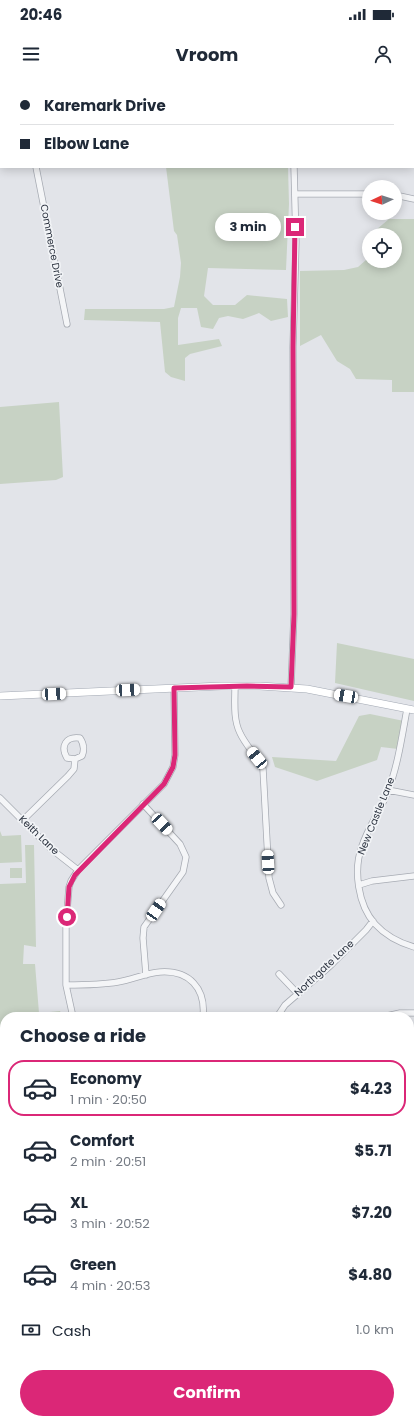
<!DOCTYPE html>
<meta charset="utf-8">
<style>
body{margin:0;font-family:Poppins,sans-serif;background:#f2f2f3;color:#1f2937;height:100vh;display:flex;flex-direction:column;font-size:15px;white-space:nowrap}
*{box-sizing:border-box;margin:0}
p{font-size:13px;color:#747a83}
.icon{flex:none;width:22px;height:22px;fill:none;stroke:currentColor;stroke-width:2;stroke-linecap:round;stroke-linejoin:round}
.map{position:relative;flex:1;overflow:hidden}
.sheet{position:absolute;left:0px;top:932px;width:414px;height:412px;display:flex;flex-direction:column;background:#fff;border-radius:16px 16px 0 0;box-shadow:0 2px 10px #0003}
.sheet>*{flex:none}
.banner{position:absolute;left:0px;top:0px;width:414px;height:88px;box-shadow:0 2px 10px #0003;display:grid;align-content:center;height:88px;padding:0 20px;background:#fff}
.needle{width:26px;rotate:266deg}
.fabs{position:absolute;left:362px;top:100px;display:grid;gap:8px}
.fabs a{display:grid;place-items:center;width:40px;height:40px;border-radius:50%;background:#fff;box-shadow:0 2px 10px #0003;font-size:20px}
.end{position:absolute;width:18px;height:18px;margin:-9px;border:5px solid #db2777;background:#fff;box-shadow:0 0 0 2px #fff}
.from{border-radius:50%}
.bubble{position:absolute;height:28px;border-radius:14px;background:#fff;box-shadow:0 2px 10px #0003;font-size:13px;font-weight:700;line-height:28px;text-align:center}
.car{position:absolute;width:12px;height:24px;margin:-12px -6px;border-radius:5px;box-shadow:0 0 3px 1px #0007;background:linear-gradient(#fff 24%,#345 0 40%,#fff 0 76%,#345 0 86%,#fff 0)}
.banner b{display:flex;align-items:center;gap:14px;height:38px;font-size:15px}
.banner b+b{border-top:1px solid #e0e1e3}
.banner i{width:10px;height:10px;background:#1f2937}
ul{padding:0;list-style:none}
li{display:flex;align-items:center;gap:12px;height:56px;margin:0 8px 6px;padding:0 12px;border:2px solid transparent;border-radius:16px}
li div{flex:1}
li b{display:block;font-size:15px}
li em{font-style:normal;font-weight:700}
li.selected{border-color:#db2777}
li>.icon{width:36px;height:36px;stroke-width:1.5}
h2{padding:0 20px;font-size:18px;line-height:48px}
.pay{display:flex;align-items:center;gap:10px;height:44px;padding:0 20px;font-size:15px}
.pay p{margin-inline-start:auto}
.button{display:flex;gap:8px;margin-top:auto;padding:8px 20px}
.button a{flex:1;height:46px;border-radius:24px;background:#db2777;color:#fff;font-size:16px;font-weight:700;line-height:46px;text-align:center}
.status{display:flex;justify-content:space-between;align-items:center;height:28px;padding:0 20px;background:#fff;direction:ltr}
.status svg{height:11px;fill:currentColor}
header{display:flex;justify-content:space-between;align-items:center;height:52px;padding:0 20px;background:#fff;font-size:18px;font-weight:700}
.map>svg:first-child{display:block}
</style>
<div class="status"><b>20:46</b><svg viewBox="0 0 49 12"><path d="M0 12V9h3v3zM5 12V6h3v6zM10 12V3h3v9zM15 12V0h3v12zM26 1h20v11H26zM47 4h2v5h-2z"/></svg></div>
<header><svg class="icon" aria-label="menu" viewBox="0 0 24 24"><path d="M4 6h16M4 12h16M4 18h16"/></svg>Vroom<svg class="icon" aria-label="person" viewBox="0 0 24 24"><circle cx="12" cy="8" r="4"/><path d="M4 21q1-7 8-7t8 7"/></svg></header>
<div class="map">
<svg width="414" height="1344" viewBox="0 0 414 1344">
<rect width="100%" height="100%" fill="#e2e4e9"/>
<path fill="#c7d2c4" d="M166 87H288L289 124 286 190 208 188 204 216 213 225H235L247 215 287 219 288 237 271 241 259 233 243 239 228 236 219 238 213 249 201 247 197 228H181L178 238V265L219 259 222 266 190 274 185 278V301L171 297 165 292 160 242 84 240 85 229H164L174 227 180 197 181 183 177 155 174 151Z
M389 139H414V312H392V300L356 299 350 289 337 281 321 255 300 266V191L344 190 358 187 366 180 369 160V181H395V155H370Z
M59 322 63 397 56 400 0 404V327Z
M337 563 414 579V621L335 603Z
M370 634 404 641 398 669 381 667 377 680 317 701 275 687 272 677 336 681 359 636Z
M0 751 2 756 21 755 22 782 0 783Z
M25 765H34L36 867 24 865 23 884H35L39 933 60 931 63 937H5V1339H301L307 1344H0V1063L2 1061 0 1059V804L26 803Z
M10 788H22V798H10Z"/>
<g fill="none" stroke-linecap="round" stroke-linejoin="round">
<path stroke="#a0b1c5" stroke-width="1.5" d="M0 972 5 977
M224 1339 229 1344"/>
<g stroke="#a7abb3" stroke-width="7">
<path id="minor" d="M288 0V1
M154 1 162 0
M0 30H1
M36 87 67 244
M295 114H369
M395 115 414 119
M235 606C235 621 233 639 240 653 246 666 257 676 263 689L269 798 273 813 281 825
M291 607 294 534 293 267 296 162 294 87
M407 629C402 656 398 685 388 711 381 730 368 747 362 766 353 790 358 825 375 844 385 855 400 863 414 867
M388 710 414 715
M0 718 50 768 78 790
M143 724 180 764 186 777 183 792 144 847 143 858 146 895
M23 740 68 696 74 689 75 679 67 678C60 666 66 656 80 658 84 664 85 669 82 676L75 679
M359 805 372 801 414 796
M279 894 298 914
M66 905C84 905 101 905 118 902 132 900 146 893 160 892 189 890 206 908 203 937
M73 937 66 905V844L69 807 71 801 78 790 164 704 173 687 175 675 174 608
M277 937 285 925 330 886 366 850 373 841
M382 937 400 933H414
M409 1007 414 1005
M409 1080 414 1076
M409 1219H414
M409 1305 414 1299
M353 1339 358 1344
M376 1344 380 1339"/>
</g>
<g stroke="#a2a8b3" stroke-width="8">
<path id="major" d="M0 616 221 606H260L307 609 414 630"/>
</g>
<use href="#minor" stroke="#f4f5f7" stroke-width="5.5"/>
<use href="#major" stroke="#fff" stroke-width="7"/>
</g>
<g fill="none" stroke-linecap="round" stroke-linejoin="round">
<path stroke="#db2777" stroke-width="5" d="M67 837 69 807 75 795 164 704 173 687 175 675 174 608 247 606 291 607 294 534 293 267 295 147"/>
</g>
<g text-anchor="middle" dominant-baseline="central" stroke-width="3.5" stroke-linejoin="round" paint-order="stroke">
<g font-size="10" fill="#2b323f" stroke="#f1f3f6">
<text transform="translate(52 166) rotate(79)">Commerce Drive</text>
<text transform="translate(376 736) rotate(-68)">New Castle Lane</text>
<text transform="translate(39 755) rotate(44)">Keith Lane</text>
<text transform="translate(324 888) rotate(-43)">Northgate Lane</text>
</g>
</g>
</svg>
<div class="fabs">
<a><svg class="needle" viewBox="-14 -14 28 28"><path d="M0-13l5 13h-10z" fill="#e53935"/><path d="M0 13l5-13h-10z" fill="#747a83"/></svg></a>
<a><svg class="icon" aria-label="locate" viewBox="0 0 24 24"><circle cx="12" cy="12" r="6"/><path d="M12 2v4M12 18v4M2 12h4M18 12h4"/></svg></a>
</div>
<i class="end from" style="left:67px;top:837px"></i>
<i class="end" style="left:295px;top:147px"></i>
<div class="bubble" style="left:215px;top:133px;width:66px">3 min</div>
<i class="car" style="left:128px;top:610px;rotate:87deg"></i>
<i class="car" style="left:54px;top:614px;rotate:87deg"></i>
<i class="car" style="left:346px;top:616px;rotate:280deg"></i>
<i class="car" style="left:257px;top:678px;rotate:321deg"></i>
<i class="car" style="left:162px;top:744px;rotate:137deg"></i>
<i class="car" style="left:268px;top:782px;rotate:357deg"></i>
<i class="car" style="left:156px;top:830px;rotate:34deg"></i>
<div class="banner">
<b><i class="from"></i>Karemark Drive</b>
<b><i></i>Elbow Lane</b>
</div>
<section class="sheet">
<h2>Choose a ride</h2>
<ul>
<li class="selected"><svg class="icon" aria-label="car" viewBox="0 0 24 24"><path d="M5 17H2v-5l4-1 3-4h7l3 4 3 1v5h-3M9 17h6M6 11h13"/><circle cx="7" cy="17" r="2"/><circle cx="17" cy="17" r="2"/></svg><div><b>Economy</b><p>1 min · 20:50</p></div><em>$4.23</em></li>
<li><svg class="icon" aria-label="car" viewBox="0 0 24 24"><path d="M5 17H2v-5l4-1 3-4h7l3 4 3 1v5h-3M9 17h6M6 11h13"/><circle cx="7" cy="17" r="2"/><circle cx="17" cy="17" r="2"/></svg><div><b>Comfort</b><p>2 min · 20:51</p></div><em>$5.71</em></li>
<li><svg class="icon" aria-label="car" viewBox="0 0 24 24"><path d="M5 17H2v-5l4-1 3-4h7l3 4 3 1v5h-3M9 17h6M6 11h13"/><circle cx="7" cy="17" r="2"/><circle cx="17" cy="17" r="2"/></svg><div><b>XL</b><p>3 min · 20:52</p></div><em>$7.20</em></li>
<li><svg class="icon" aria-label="car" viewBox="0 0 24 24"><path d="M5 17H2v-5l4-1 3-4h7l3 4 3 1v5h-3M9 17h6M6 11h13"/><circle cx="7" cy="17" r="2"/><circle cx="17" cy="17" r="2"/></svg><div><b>Green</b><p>4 min · 20:53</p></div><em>$4.80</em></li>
</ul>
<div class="pay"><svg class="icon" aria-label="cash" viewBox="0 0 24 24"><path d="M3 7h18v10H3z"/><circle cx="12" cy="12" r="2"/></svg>Cash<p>1.0 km</p></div>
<div class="button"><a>Confirm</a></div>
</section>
</div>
